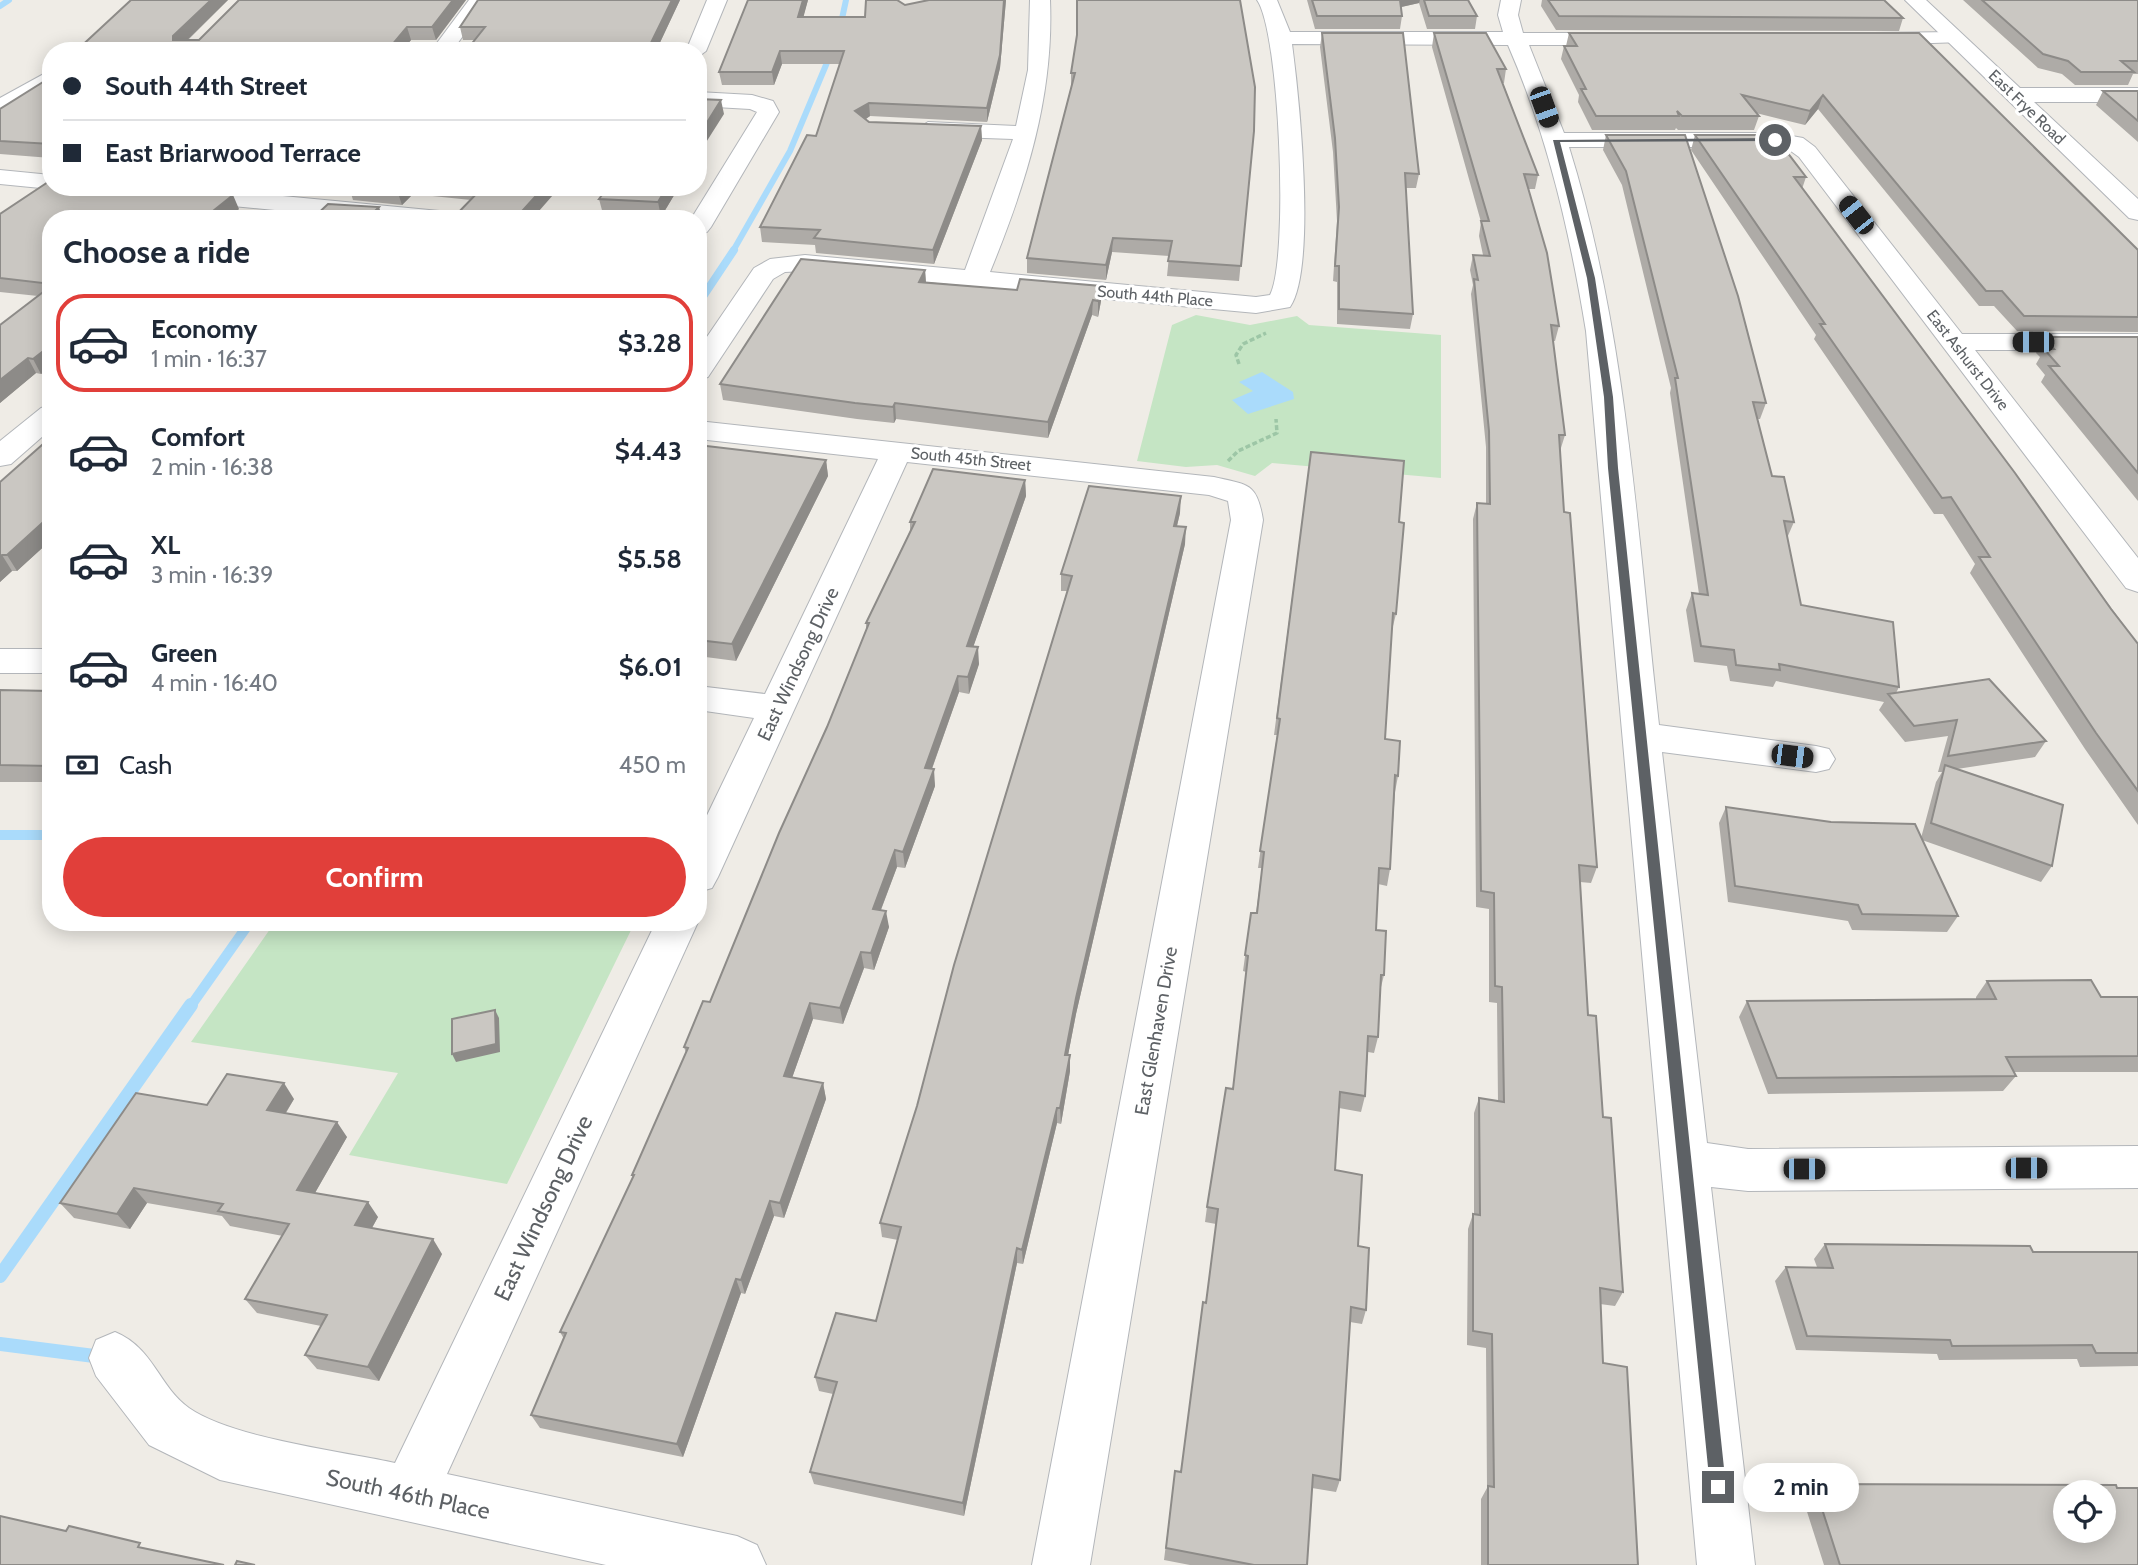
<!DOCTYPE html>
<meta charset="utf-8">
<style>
body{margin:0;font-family:Cabin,sans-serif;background:#f6f6f7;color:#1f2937;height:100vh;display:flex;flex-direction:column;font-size:26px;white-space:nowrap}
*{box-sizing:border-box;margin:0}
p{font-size:23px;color:#747a83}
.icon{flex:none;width:38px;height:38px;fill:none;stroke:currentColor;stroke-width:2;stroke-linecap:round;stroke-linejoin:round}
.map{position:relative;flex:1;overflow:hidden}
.side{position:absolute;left:42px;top:210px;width:665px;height:721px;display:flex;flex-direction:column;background:#fff;border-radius:28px;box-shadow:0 4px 18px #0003}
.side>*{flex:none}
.banner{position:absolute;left:42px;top:42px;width:665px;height:154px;border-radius:28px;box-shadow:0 4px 18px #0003;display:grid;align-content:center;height:154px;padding:0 21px;background:#fff}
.controls{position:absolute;left:2053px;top:1480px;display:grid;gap:14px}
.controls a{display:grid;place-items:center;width:63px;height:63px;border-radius:50%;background:#fff;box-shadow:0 4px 18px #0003;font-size:35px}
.end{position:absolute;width:32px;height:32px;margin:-16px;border:9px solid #5d6165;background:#fff;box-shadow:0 0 0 4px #fff}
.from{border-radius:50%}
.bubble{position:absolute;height:49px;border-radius:24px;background:#fff;box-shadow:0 4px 18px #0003;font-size:23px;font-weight:700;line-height:49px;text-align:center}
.car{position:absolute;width:21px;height:42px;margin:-21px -10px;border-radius:9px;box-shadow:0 0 5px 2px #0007;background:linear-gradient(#222 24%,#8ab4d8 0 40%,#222 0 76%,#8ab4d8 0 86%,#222 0)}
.banner b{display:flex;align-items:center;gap:24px;height:66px;font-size:26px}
.banner b+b{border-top:2px solid #e0e1e3}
.banner i{width:18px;height:18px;background:#1f2937}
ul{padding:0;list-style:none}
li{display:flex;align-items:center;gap:21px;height:98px;margin:0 14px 10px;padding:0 7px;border:4px solid transparent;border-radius:28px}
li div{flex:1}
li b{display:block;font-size:26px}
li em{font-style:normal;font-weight:700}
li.current{border-color:#e13f3a}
li>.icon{width:63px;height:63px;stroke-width:1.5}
h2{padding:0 21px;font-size:32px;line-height:84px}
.pay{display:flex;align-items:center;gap:18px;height:77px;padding:0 21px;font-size:26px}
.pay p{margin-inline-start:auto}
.action{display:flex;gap:14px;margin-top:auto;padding:14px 21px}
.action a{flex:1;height:80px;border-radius:42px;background:#e13f3a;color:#fff;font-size:28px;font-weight:700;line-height:80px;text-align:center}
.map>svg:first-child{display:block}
</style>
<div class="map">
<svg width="2138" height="1565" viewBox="0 0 2138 1565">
<rect width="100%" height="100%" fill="#efece6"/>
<path fill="#c5e5c4" d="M1196 315 1250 325 1297 316 1309 325 1441 335V478L1272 463 1255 476 1217 465 1186 467 1137 461 1172 325Z
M275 922H635L507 1184 349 1155 398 1073 191 1042Z"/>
<path fill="#aadbfb" d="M1262 372 1293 392 1294 399 1248 414 1232 400 1253 391 1239 382Z"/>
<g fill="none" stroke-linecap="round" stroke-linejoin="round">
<path stroke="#aadbfb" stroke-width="6" d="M0 6 9 0
M840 28 846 0
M733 251 790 151 831 53"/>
<path stroke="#aadbfb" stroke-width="8" d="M698 304 734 250"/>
<path stroke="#aadbfb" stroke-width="10" d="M0 835H51
M190 1007 250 922"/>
<path stroke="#aadbfb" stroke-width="14" d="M0 1276 191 1005
M0 1344 102 1357"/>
<g stroke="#b3b6ba" stroke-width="2">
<path id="street" d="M469 0H489L452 51H431Z
M707 0H727L706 51 698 57V51H686Z
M1030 0H1050C1054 96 1026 184 990 272L1256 297 1270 295C1289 260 1280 32 1257 0H1277L1290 32H1503L1498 15 1501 0H1521L1518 15 1523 33H1621L1631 39 1621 45H1529L1564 133H1775L1803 138 1815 147 1962 334H2138V350H1975L2138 558V592L2126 588 1799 157 1788 149 1775 147H1569C1627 333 1637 532 1659 725L1816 746 1829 749 1835 759 1829 769 1816 772 1662 752 1707 1143 1748 1149 2138 1146V1188L1748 1191 1711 1187 1755 1565H1697L1586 331C1570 233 1548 137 1508 45L1292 44C1299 96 1317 267 1290 307L1256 313 805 271 785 272 773 279 708 377 698 380V350L754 268 770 259 805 255 965 270 1013 139 928 136 917 129 928 122 1016 126 1028 70Z
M1955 32 1965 38 1962 42 1874 45 1864 39 1874 33Z
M51 70V85L0 114V98Z
M698 92 752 95 773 101 779 112 711 227 707 232 698 234V219H691L757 112 750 109 698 106Z
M0 170 51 175V187H59L51 189 0 184Z
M96 187H189L450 212 459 214 462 219H368L108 194 99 192Z
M51 405V429L11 464 0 466V441L41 408Z
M698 421 1214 477C1249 485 1257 483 1263 520L1090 1565H1032L1231 520 1228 501 1209 495 907 462 718 877 712 888 698 892V834L754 718 698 710V686L765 694 878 459 698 439Z
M0 649H51V673H0Z
M656 922H698L447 1474 737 1536 757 1545 766 1565H606L220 1480 149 1445 96 1376 89 1358 96 1340 115 1332C154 1348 159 1387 189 1408 232 1438 340 1451 395 1463Z"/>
</g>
<g stroke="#b2b5ba" stroke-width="2">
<path id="secondary" d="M1905 0H1926L2020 88H2138V102H2034L2138 199V220L2129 218Z"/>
</g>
<path stroke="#9dc6a6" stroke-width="3.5" stroke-dasharray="5 2.5" stroke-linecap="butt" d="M1239 364 1236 355 1243 344 1266 333
M1228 461 1238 451 1277 433 1276 419"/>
<use href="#street" fill="#fff" fill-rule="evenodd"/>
<use href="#secondary" fill="#fff" fill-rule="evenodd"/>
</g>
<path fill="#aeaba7" d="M131 0H228L188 40H199L239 0H466L436 40H411L402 51H76Z
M478 0H680L656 51H466L475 40H463L460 27Z
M748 0H808L803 17H865L900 2 905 5 929 0H1006L1000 68 987 122 870 116 866 119 869 122 981 126 982 140 934 264 816 253 815 245 762 242 760 227 816 136 840 64H782L774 85H722L719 72Z
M1307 0H1468L1477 16 1475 29H1427L1419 3 1401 7 1402 16 1400 29H1315Z
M1542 0H1884L1903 18 1899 31 1556 30 1541 6Z
M1963 0H2138V74H2133L2128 85H2075L2062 74 2038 68Z
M1322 33 1419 174 1416 188H1406L1413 314 1410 329 1337 324V282L1333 281 1337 221 1333 152 1320 47Z
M1434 33 1506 69 1504 83H1503L1538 175 1535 189H1528L1559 326 1555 341H1553L1565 435 1560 451 1564 512 1597 867 1591 883 1580 882 1588 1015 1603 1117 1623 1292 1615 1306 1600 1304 1603 1363 1638 1565H1481V1499L1487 1488 1486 1348 1467 1345 1468 1229 1473 1214H1474V1113L1479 1098 1498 1101 1497 1003 1489 1002V909L1476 907 1473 519 1477 503 1486 504V447L1471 294 1473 285 1470 270 1473 255H1483L1479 236 1481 222 1432 47Z
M1569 33H1919L2138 250V332L2017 331 1994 306H1979L1818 109 1805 125 1756 113 1759 116 1754 130H1678L1676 128 1675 130H1592L1578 102 1579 95 1561 59 1564 46H1566Z
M1077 36 1254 131 1239 281 1167 276 1169 256 1112 252 1106 280 1027 273V258L1071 87V73Z
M51 77V158L0 154V109Z
M2103 91H2138V142L2096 105Z
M1606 135 1766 403 1760 419H1757L1772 476 1794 522 1787 538 1801 605 1899 687 1896 693 2046 741 2035 757 1957 769 2052 866 2041 882 1922 840 1958 916 1947 932 1852 930 1848 921 1728 902 1719 823 1726 807 1921 838 1936 782 1942 772H1938L1948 736 1905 742 1879 710 1884 702 1776 681 1773 687 1730 681 1727 666 1694 662 1686 610 1692 593 1699 594 1670 393 1671 388 1622 185 1603 150Z
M1695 135 1806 177 1802 189 2138 644V825L2085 749 1970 573 1975 564 1943 514H1934L1814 339 1816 335 1691 150Z
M219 187H266L261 191Z
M349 187H560L471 200 413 194 402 205 353 200Z
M679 187 661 217 603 214 599 199Z
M239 209 227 219H51V367L41 374 36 373 0 403V325L38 296 0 292V214Z
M925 270 926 282 1017 290 1101 286V301L1098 317 1092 315 1048 438 896 419 894 423 857 419 723 400 720 384Z
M2043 337H2138V501L2041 382 2045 375 2036 364 2040 357 2036 353Z
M51 437V540L17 571H12L0 582V482Z
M698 445 826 460 828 476 736 661 698 656Z
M1311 452 1399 522 1396 614 1392 630 1385 739 1398 776 1395 792 1390 869 1387 886 1378 884 1376 930 1384 975 1380 991 1378 1037 1374 1053 1368 1052 1365 1096 1361 1112 1339 1108 1335 1170 1358 1246 1366 1310 1362 1324 1350 1322 1340 1480 1336 1492 1312 1488 1307 1565H1190L1164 1560 1175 1471 1181 1472 1206 1302 1216 1224 1205 1222 1207 1207 1233 1089 1246 972 1243 971 1251 913H1256L1262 868H1258L1277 735H1274Z
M1025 480 1026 496 973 647 979 664 969 694 959 692 932 769 935 786 905 868 897 867 881 910 889 927 874 970 864 968 843 1024 813 1019 792 1078 823 1083 826 1099 784 1218 774 1216 745 1294 741 1293 683 1457 540 1428 531 1415 564 1339 560 1332 633 1178 632 1175 686 1053 684 1047 710 1002 827 727 866 630V623L910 531V522Z
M1180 513 1177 526 1185 544 1076 1014 1068 1055 1070 1071 1061 1124 1057 1123 1023 1264 1017 1263 964 1516 814 1484 810 1472 833 1394 819 1391 815 1377 876 1321 898 1240 882 1237 880 1223 917 1106 1067 591H1061V574Z
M0 690 51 691V782H0Z
M1987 981 2101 997H2138V1072H2014L2016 1076 2003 1091 1768 1094 1739 1017 1747 1001 1976 999V997Z
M294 1099 286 1113 347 1137 315 1193 378 1217 372 1228 442 1254 379 1381 317 1369 305 1355 321 1326 257 1313 245 1299 283 1236 230 1226 222 1216 147 1203 130 1229 74 1218 60 1203 207 1105Z
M1825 1244 2033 1252H2138V1366L2080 1367 2077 1359 1939 1360 1937 1354 1796 1350 1775 1281 1786 1267H1817L1814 1259Z
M1814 1484 2117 1488 2138 1565H1824L1802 1496Z"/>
<path fill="#8d8b88" d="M211 0H228L178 49 173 40V36Z
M453 0H466L436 40 432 27Z
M672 0H680L656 51H647Z
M803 0H808L800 30 798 17Z
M1004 0H1006L1000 68 987 122V108Z
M1399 0H1420L1419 3 1397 8Z
M407 27 411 40 402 51H387Z
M780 51 782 64 774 85 772 72Z
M1823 95 1818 109 1805 125 1810 111Z
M721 100 724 114 698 155V137Z
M869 103 870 116 857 125 855 111Z
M981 126 982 140 934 264 933 250Z
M401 187H411L413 194 402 205 397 190Z
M544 187H560L532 219H515Z
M667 187H679L661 217 658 202Z
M233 195 239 209 227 219H203Z
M379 207 383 219H367Z
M1113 238 1112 252 1106 280V265Z
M925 270 926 285 919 282Z
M1101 286V301L1098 317V301Z
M1093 300 1092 315 1048 438V422Z
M51 345V367L41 374 33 359Z
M28 358 36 373 0 403V380Z
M895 403 896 419 894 423 893 407Z
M826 460 828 476 736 661 732 644Z
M1025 480 1026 496 968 662 967 646Z
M1181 496 1180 513 1173 542 1174 526Z
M51 515V540L17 571 7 555Z
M1186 527 1185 544 1076 1014 1065 1071V1055L1076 998Z
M2 555 12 571 0 582V556Z
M978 647 979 664 969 694 968 677Z
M958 676 959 692 926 785 925 768Z
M934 769 935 786 905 868 903 852Z
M895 850 897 867 875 925 873 909Z
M886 911 889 927 874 970 871 953Z
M861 952 864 968 843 1024 840 1008Z
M810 1003 813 1019 787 1092 784 1076Z
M495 1010 499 1018 500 1052 456 1062 452 1054Z
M1070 1055V1071L1061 1124 1060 1108Z
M284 1083 294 1099 278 1125 267 1110Z
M823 1083 826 1099 784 1218 780 1203Z
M1057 1108V1123L1023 1264 1022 1250Z
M337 1122 347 1137 308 1205 297 1190Z
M134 1188 147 1203 130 1229 117 1214Z
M770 1201 774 1216 745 1294 741 1280Z
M368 1202 378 1217 365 1240 355 1225Z
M433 1239 442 1254 379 1381 368 1367Z
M1017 1248V1263L964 1516 963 1503Z
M736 1279 741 1293 683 1457 677 1444Z"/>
<path fill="#cac7c2" stroke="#8d8b88" stroke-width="2" fill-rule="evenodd" d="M131 0H211L173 36V40H199L239 0H453L432 27H407L387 51H76Z
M478 0H672L647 51H466L485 27H460Z
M748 0H803L798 17H865L866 0H897L905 5 929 0H1004L1000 55 987 108 869 103 855 111 869 122 981 126 933 250 814 238 820 230 760 227 807 135 816 136 844 51H780L772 72H719Z
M1077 0H1240L1255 87 1254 131 1241 266 1168 261 1172 241 1113 238 1106 265 1027 258 1075 73H1071L1077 35Z
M1312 0H1400L1402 16H1317Z
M1424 0H1468L1477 16H1429Z
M1548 0H1884L1903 18 1559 16Z
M1982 0H2138V61H2121L2134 72H2081L2068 61 2043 54Z
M1322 33H1403L1419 174 1405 173 1413 314 1339 309V266H1335L1339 207 1335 138Z
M1434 33H1486L1506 69H1497L1538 175 1524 174 1547 253 1559 326 1551 325 1565 435H1559L1564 512 1570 513 1597 867 1579 865 1588 1015 1596 1016 1603 1117 1611 1118 1623 1292 1600 1288 1603 1363 1627 1367 1638 1565H1488V1486L1494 1487 1492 1334 1473 1331V1214L1480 1215 1479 1098 1504 1102 1502 987 1495 986 1494 893 1481 891 1477 503 1490 504 1489 431 1474 279 1478 280 1473 255 1490 256 1481 221H1489Z
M1569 33H1919L2138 250V317L2024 316 2002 291H1986L1823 95 1810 111 1742 95 1759 116H1682L1677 111 1679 116H1596L1581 89H1586L1564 46H1577Z
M51 77V144L0 141V109Z
M2103 91H2138V121Z
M698 99 721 100 698 137Z
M1606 135H1685L1738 296 1766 403 1753 402 1772 476 1784 477 1794 522 1784 521 1801 605 1893 622 1899 687 1779 664 1780 670 1736 665 1734 650 1701 646 1692 593 1708 595 1675 378H1678L1626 171Z
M1695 135H1774L1806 177H1794L2015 473 2111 609 2138 644V791L2096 733 1979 557H1990L1951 497 1942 498 1820 324H1825Z
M51 180V187H153L233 195 203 219H51V284L0 278V214Z
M364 187H401L397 190Z
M483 187H544L515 219H452Z
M608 187H667L658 202 599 199Z
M328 204 379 207 367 219H312Z
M801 259 925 270 919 282 1017 290 1020 279 1101 286 1098 301 1093 300 1048 422 895 403 893 407 855 403 720 384Z
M51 286V345L33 359 28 358 0 380V325Z
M2043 337H2138V473L2049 366H2059L2044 349H2054Z
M51 437V515L7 555H2L0 556V482Z
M698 445 826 460 732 644 698 640Z
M1311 452 1404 461 1399 522 1404 523 1396 614 1393 613 1385 739 1400 741 1398 776 1395 775 1390 869 1379 868 1376 930 1386 931 1384 975H1381L1378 1037 1368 1036 1365 1096 1340 1092 1335 1170 1362 1175 1358 1246 1369 1248 1366 1310 1351 1307 1340 1480 1313 1475 1307 1565H1254L1166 1548 1175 1471 1181 1472 1203 1302 1206 1303 1218 1209 1207 1207 1226 1088 1233 1089 1248 956 1245 955 1251 913H1257L1264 852 1260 851 1280 719 1277 718Z
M933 469 1025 480 967 646 978 647 968 677 958 676 925 768 934 769 903 852 895 850 873 909 886 911 871 953 861 952 840 1008 810 1003 784 1076 823 1083 780 1203 770 1201 741 1280 736 1279 677 1444 531 1415 566 1333 560 1332 634 1175H632L688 1048 684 1047 703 1001 710 1002 779 833 827 727 869 623H866L915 522H910Z
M1089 486 1181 496 1174 526 1186 527 1076 998 1065 1055H1070L1060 1108H1057L1022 1250 1017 1248 963 1503 810 1472 837 1382 815 1377 836 1313 876 1321 901 1227 880 1223 917 1106 954 965 1072 576 1061 574Z
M1989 679 2046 741 1948 756 1957 720 1914 726 1888 694Z
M0 690 51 691V766L0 765Z
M1945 765 2063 805 2052 866 1931 823Z
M1726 807 1831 822 1915 824 1958 916 1862 914 1858 905 1735 886Z
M2091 980 2101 997H2138V1056L2006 1057 2016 1076 1777 1078 1747 1001 1996 999 1987 981Z
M495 1010 496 1044 452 1054V1019Z
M227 1074 284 1083 267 1110 337 1122 297 1190 368 1202 355 1225 433 1239 368 1367 305 1355 327 1315 245 1299 289 1224 218 1211 223 1204 134 1188 117 1214 60 1203 136 1093 207 1105Z
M1825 1244 2030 1246 2033 1252H2138V1353H2096L2092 1345 1952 1346 1950 1340 1807 1336 1786 1267 1833 1268Z
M1814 1484 2116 1485 2117 1488H2138V1565H1840ZM2065 1493H2104V1531H2065Z
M0 1516 66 1531 69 1526 140 1543 138 1547 224 1565H0Z
M237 1561 255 1565H235Z"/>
<path fill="#5d6165" d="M1775 138 1778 141 1560 142 1595 278 1613 397 1618 468 1726 1487 1718 1495 1710 1487 1608 468 1604 397 1587 278 1553 140Z"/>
<g text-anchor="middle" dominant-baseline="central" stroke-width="6" stroke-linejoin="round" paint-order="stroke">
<g font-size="16" fill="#5d6165" stroke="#fff">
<text transform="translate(2027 107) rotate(44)">East Frye Road</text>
<text transform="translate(1155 296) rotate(5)">South 44th Place</text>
<text transform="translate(1968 360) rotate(52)">East Ashurst Drive</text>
<text transform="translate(971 459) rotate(6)">South 45th Street</text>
</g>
<g font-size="19" fill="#5d6165" stroke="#fff">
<text transform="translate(798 664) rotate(-65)">East Windsong Drive</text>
<text transform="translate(1156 1031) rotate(-80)">East Glenhaven Drive</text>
</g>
<g font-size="23" fill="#5d6165" stroke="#fff">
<text transform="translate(543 1208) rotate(-65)">East Windsong Drive</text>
<text transform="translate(408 1494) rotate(12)">South 46th Place</text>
</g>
</g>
</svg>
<div class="controls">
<a><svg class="icon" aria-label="locate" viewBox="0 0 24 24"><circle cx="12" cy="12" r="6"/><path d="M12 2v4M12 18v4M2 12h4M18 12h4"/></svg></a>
</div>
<i class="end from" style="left:1775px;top:140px"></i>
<i class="end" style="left:1718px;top:1487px"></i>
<div class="bubble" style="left:1743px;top:1463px;width:116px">2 min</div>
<i class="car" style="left:1544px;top:107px;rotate:160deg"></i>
<i class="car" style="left:1856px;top:215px;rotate:322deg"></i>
<i class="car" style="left:2033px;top:342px;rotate:270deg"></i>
<i class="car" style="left:1792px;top:756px;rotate:97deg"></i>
<i class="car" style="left:2026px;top:1168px;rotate:90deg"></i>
<i class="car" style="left:1804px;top:1169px;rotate:90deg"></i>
<div class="banner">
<b><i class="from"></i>South 44th Street</b>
<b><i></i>East Briarwood Terrace</b>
</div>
<section class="side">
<h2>Choose a ride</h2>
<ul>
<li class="current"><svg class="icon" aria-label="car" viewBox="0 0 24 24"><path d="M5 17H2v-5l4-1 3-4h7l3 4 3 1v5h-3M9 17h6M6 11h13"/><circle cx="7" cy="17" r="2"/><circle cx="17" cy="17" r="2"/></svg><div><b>Economy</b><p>1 min · 16:37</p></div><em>$3.28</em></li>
<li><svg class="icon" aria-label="car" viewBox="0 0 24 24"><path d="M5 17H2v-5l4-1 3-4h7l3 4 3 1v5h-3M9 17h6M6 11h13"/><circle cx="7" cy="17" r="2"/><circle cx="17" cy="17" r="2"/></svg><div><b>Comfort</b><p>2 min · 16:38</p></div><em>$4.43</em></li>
<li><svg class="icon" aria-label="car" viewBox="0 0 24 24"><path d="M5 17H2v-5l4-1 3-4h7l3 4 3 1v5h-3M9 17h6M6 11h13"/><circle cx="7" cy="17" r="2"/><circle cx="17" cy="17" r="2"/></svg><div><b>XL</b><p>3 min · 16:39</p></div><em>$5.58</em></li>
<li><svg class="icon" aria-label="car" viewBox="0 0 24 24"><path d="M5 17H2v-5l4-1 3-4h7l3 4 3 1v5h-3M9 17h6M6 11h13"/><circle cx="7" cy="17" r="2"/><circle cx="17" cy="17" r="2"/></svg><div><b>Green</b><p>4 min · 16:40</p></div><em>$6.01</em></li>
</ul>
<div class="pay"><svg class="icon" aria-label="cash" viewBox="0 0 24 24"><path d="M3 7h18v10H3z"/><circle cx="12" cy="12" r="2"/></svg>Cash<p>450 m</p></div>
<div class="action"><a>Confirm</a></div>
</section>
</div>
